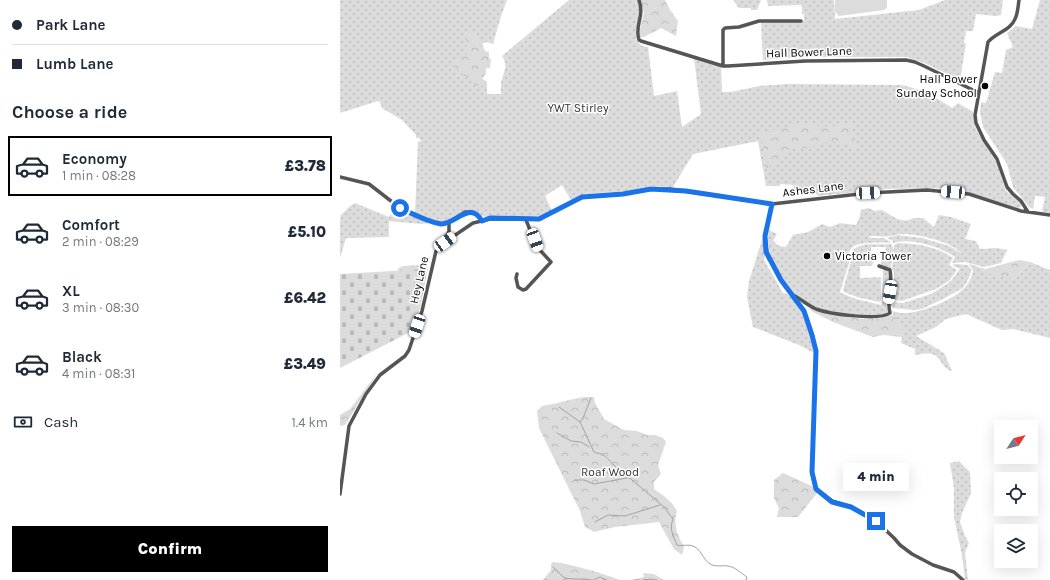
<!DOCTYPE html>
<meta charset="utf-8">
<style>
body{margin:0;font-family:Karla,sans-serif;background:#f2f2f3;color:#1f2937;height:100vh;display:flex;flex-direction:column;font-size:15px;white-space:nowrap}
*{box-sizing:border-box;margin:0}
p{font-size:13px;color:#747a83}
.icon{flex:none;width:22px;height:22px;fill:none;stroke:currentColor;stroke-width:2;stroke-linecap:round;stroke-linejoin:round}
.map{position:relative;flex:1;overflow:hidden}
.details{display:flex;flex-direction:column;background:#fff;width:340px}
.details>*{flex:none}
.guide{display:grid;align-content:center;height:88px;padding:0 12px;background:#fff}
.needle{width:26px;rotate:54deg}
.tools{position:absolute;left:654px;top:420px;display:grid;gap:8px}
.tools a{display:grid;place-items:center;width:44px;height:44px;border-radius:0px;background:#fff;box-shadow:0 4px 16px #0002;font-size:20px}
.end{position:absolute;width:18px;height:18px;margin:-9px;border:5px solid #1a73e8;background:#fff;box-shadow:0 0 0 2px #fff}
.from{border-radius:50%}
.bubble{position:absolute;height:28px;border-radius:0px;background:#fff;box-shadow:0 4px 16px #0002;font-size:13px;font-weight:800;line-height:28px;text-align:center}
.car{position:absolute;width:12px;height:24px;margin:-12px -6px;border-radius:5px;box-shadow:0 0 3px 1px #0007;background:linear-gradient(#fff 24%,#345 0 40%,#fff 0 76%,#345 0 86%,#fff 0)}
.guide b{display:flex;align-items:center;gap:14px;height:38px;font-size:15px}
.guide b+b{border-top:1px solid #e0e1e3}
.guide i{width:10px;height:10px;background:#1f2937}
ul{padding:0;list-style:none}
li{display:flex;align-items:center;gap:12px;height:60px;margin:0 8px 6px;padding:0 4px;border:2px solid transparent;border-radius:0px}
li div{flex:1}
li b{display:block;font-size:15px}
li em{font-style:normal;font-weight:800}
li.on{border-color:#000}
li>.icon{width:36px;height:36px;stroke-width:1.5}
h2{padding:0 12px;font-size:18px;line-height:48px}
.pay{display:flex;align-items:center;gap:10px;height:44px;padding:0 12px;font-size:15px}
.pay p{margin-inline-start:auto}
.cta{display:flex;gap:8px;margin-top:auto;padding:8px 12px}
.cta a{flex:1;height:46px;border-radius:0px;background:#000;color:#fff;font-size:16px;font-weight:800;line-height:46px;text-align:center}
main{display:flex;flex:1;min-height:0}
.map>svg:first-child{display:block}
</style>
<main>
<section class="details">
<div class="guide">
<b><i class="from"></i>Park Lane</b>
<b><i></i>Lumb Lane</b>
</div>
<h2>Choose a ride</h2>
<ul>
<li class="on"><svg class="icon" aria-label="car" viewBox="0 0 24 24"><path d="M5 17H2v-5l4-1 3-4h7l3 4 3 1v5h-3M9 17h6M6 11h13"/><circle cx="7" cy="17" r="2"/><circle cx="17" cy="17" r="2"/></svg><div><b>Economy</b><p>1 min · 08:28</p></div><em>£3.78</em></li>
<li><svg class="icon" aria-label="car" viewBox="0 0 24 24"><path d="M5 17H2v-5l4-1 3-4h7l3 4 3 1v5h-3M9 17h6M6 11h13"/><circle cx="7" cy="17" r="2"/><circle cx="17" cy="17" r="2"/></svg><div><b>Comfort</b><p>2 min · 08:29</p></div><em>£5.10</em></li>
<li><svg class="icon" aria-label="car" viewBox="0 0 24 24"><path d="M5 17H2v-5l4-1 3-4h7l3 4 3 1v5h-3M9 17h6M6 11h13"/><circle cx="7" cy="17" r="2"/><circle cx="17" cy="17" r="2"/></svg><div><b>XL</b><p>3 min · 08:30</p></div><em>£6.42</em></li>
<li><svg class="icon" aria-label="car" viewBox="0 0 24 24"><path d="M5 17H2v-5l4-1 3-4h7l3 4 3 1v5h-3M9 17h6M6 11h13"/><circle cx="7" cy="17" r="2"/><circle cx="17" cy="17" r="2"/></svg><div><b>Black</b><p>4 min · 08:31</p></div><em>£3.49</em></li>
</ul>
<div class="pay"><svg class="icon" aria-label="cash" viewBox="0 0 24 24"><path d="M3 7h18v10H3z"/><circle cx="12" cy="12" r="2"/></svg>Cash<p>1.4 km</p></div>
<div class="cta"><a>Confirm</a></div>
</section>
<div class="map">
<svg width="710" height="580" viewBox="0 0 710 580">
<defs>
<pattern id="grass-dots" width="8" height="8" patternUnits="userSpaceOnUse"><rect width="8" height="8" fill="#dcdcdc"/><path d="M2 2h.1M6 6h.1" fill="none" stroke="#bbb" stroke-width="1.8" stroke-linecap="round"/></pattern>
<pattern id="forest-crowns" width="20" height="18" patternUnits="userSpaceOnUse"><rect width="20" height="18" fill="#dcdcdc"/><path d="M2 6a3 3 0 1 1 6 0M12 15a3 3 0 1 1 6 0" fill="none" stroke="#bbb"/></pattern>
<pattern id="cemetery-stones" width="16" height="16" patternUnits="userSpaceOnUse"><rect width="16" height="16" fill="#dcdcdc"/><path d="M2 7V4a2 2 0 0 1 4 0v3zM10 15v-3a2 2 0 0 1 4 0v3z" fill="#bbb"/></pattern>
</defs>
<rect width="100%" height="100%" fill="#fff"/>
<path fill="url(#grass-dots)" d="M0 0H167L161 16 153 44 146 42 142 44 145 51 142 79 147 86V94H161C161 90 161 86 161 83 163 73 169 66 162 56L229 0H298L300 11 296 30V40L302 46 308 47 314 96 337 91 342 127 361 114 354 58 381 67 382 92H391L419 86 447 84 561 85C580 88 597 98 612 108L618 103 633 112 634 124 638 133 656 162 666 191 681 203V207L677 208 635 194 604 188 547 189 478 196 475 193H454V185L440 184V186H426L418 141 353 154 333 187 311 186 287 191 245 194 231 200 222 185 205 196 212 211 204 215 187 218 154 217 148 218 129 210 123 211 108 221 103 222H96L75 213 78 142 81 141 79 138H76V135L62 120 42 108 40 102 38 101 0 113Z
M393 0H421L417 10H411V8H399Z
M427 0H494L495 19 579 10 605 0H663L661 15 656 16 636 14 633 31H626L624 43 626 44 620 80 582 62 567 57H456L423 60 421 22 464 21V14H462V5L428 6Z
M700 0H710V213L703 212 702 210 705 197 695 196 693 209 689 207 673 187 667 164 643 127 640 112 641 102 646 103 655 72 662 73 666 50 673 47 667 33 676 26 692 29Z
M15 203 49 217 55 207 88 223 82 224 49 221V237L6 238 0 258V219L1 217 0 216 10 206Z
M528 208 535 211 542 210 557 219 566 221 574 218H583L594 227 599 215 611 217 631 224 625 239 636 241 640 249 657 248 667 250 661 263 644 267 625 262 612 263 615 257C601 247 571 237 553 243V241L547 238 558 235 582 238 609 246 623 254C610 241 579 234 561 234 558 234 555 235 552 236 545 237 537 236 530 236V238H544L552 243C545 242 520 242 514 246 510 249 508 253 507 257L510 260 500 292 501 293 516 299 541 305 542 302 546 301V305L548 311 546 314C514 316 475 315 451 291 444 284 440 275 436 267 430 254 426 244 429 230L437 234 433 241 439 246 446 247 453 235 468 232 482 224 490 227 500 223 516 225 519 219 521 210Z
M423 237 425 254 424 260 443 293C463 296 471 336 474 353L459 345 413 327 407 297 409 281Z
M558 243C578 244 596 246 613 258L609 265 617 270 609 281 596 289 562 301 550 299 554 279V273L552 269 554 245Z
M551 244 552 245 553 249 547 300 542 299 543 268 541 264 542 261 545 259 546 247H531V261L534 262 531 266H520V278L541 277V300L539 302 517 297 504 292 503 290 511 261 509 257C515 239 536 246 551 244Z
M690 262 710 270V338L673 329 662 330 626 314 606 319 596 327 576 336 604 353 612 371C602 369 601 356 592 354 587 353 581 354 575 355V349L561 343 563 332 552 311C559 313 567 314 574 312 587 310 613 299 622 290 628 285 631 279 633 271L629 264 645 269 643 271 674 279Z
M616 264 628 265 631 270 630 275 626 284 621 289 605 298 582 309 574 310 552 308 550 302 563 303 591 294 610 282 620 269 612 265Z
M619 461 630 472 631 493 622 513 620 522 625 536 629 543 625 553 628 580 625 579 622 555 614 517V488L610 463Z"/>
<path fill="url(#forest-crowns)" d="M301 0H325L330 10 338 21 336 36 321 28 304 37 299 38 300 29 304 12 300 1Z
M125 32 136 33 144 51 149 52V58L151 59 150 68H146V74L142 78 143 79 147 82V86H136L111 64 127 53Z
M511 123 517 148 491 141 472 147 451 149 425 170 421 133 460 124 491 127Z
M679 260 690 262 674 279 643 272 645 269Z
M83 265 87 266 88 268 86 270 60 271 57 269 63 266Z
M468 308C490 315 533 325 554 314L563 332 562 337 543 335 533 337 493 322 473 312Z
M38 372 5 425 0 426V415L10 409Z
M244 397H254L255 403 264 419 284 430 297 431 307 435H315L323 438 326 442 318 465 321 474 314 482V489C323 495 332 501 337 511 333 525 337 534 344 547L342 555 334 549 319 522 275 527 254 532 245 527 240 511 199 428 197 411 202 406C217 404 230 399 244 397Z
M443 473 472 486 477 493 458 517H437L439 508 434 498V480Z
M213 562C236 565 258 572 280 580H203L211 570V564Z
M303 573 314 574 324 580H291L304 577Z"/>
<path fill="url(#cemetery-stones)" d="M88 269C82 291 82 311 72 331L0 368V274Z"/>
<path fill="#dcdcdc" d="M495 0H547V8L544 10 499 16 495 12Z"/>
<g fill="none" stroke-linecap="round" stroke-linejoin="round">
<path stroke="#a3a3a3" stroke-width="1" d="M251 398 243 418 240 422 254 452C258 454 262 453 265 456 272 462 283 477 291 479L324 507 333 519C329 529 333 535 337 545 343 547 348 543 355 547 363 552 363 561 372 565 377 567 383 565 388 566 395 567 401 573 407 577L406 580
M219 407 240 422
M217 433 231 441 241 442 249 447
M235 480H244L254 484 287 478
M255 522 268 515 285 516 320 505
M213 567C217 570 221 576 225 578 234 580 243 578 252 580
M253 580 260 577 266 580
M294 580H299
M304 580 311 579 317 580"/>
<path stroke="#555" stroke-width="3.5" d="M299 0C305 17 294 25 299 40L301 41 383 66H388L465 61 566 60 575 62 584 66 639 93
M679 0C678 6 678 13 675 19 671 30 655 33 648 42L635 115 636 123 644 140 657 159 667 187 673 194 681 201 688 212
M383 66V30L385 28 399 27 419 21H461
M0 177 29 184 60 208 95 223 103 224 109 222 125 212H132L137 215 142 221
M432 204 425 236 427 252 441 280 464 311 472 335 476 351 472 473 476 489 492 501 511 507 536 521 554 538 560 545 572 554 593 565 614 572 623 580
M105 242 109 231V222
M177 274 176 278 178 287 183 290 186 289 211 262 197 247 186 220
M455 296C462 300 469 306 476 309 489 314 540 321 550 313 546 298 553 285 550 270L539 266
M0 494 9 426 26 394 40 375 65 356 69 350 82 311 96 251 105 242 133 223 150 219H199L242 197 283 194 311 189H330L432 204 528 193 587 190 629 194 681 211 710 215"/>
</g>
<g fill="none" stroke-linecap="round" stroke-linejoin="round">
<path stroke="#1a73e8" stroke-width="5" d="M60 208C73 214 87 222 101 224 115 225 130 200 142 221L150 218 199 219 242 197 283 194 311 189 346 191 432 204 425 236 426 252 441 280 464 311 472 335 476 351 472 472 476 489 492 502 511 507 536 521"/>
</g>
<g fill="#000" stroke="#fff" stroke-width="1.5">
<circle cx="645" cy="86" r="4"/>
<circle cx="487" cy="256" r="4"/>
</g>
<g text-anchor="middle" dominant-baseline="central" stroke-width="3" stroke-linejoin="round" paint-order="stroke">
<g font-size="12" fill="#000" stroke="#fff">
<text transform="translate(469 52) rotate(-2)">Hall Bower Lane</text>
<text transform="translate(473 189) rotate(-7)">Ashes Lane</text>
<text transform="translate(79 280) rotate(-77)">Hey Lane</text>
</g>
<g font-size="12" fill="#000" stroke="#fff" text-anchor="end">
<text x="637" y="79">Hall Bower<tspan x="637" dy="14">Sunday School</tspan></text>
<text x="495" y="256" text-anchor="start">Victoria Tower</text>
</g>
<g font-size="12" fill="#333" stroke="#fff">
<text x="238" y="108">YWT Stirley</text>
<text x="270" y="472">Roaf Wood</text>
</g>
</g>
</svg>
<div class="tools">
<a><svg class="needle" viewBox="-14 -14 28 28"><path d="M0-13l5 13h-10z" fill="#e53935"/><path d="M0 13l5-13h-10z" fill="#747a83"/></svg></a>
<a><svg class="icon" aria-label="locate" viewBox="0 0 24 24"><circle cx="12" cy="12" r="6"/><path d="M12 2v4M12 18v4M2 12h4M18 12h4"/></svg></a>
<a><svg class="icon" aria-label="layers" viewBox="0 0 24 24"><path d="M12 4l9 5-9 5-9-5zM3 14l9 5 9-5"/></svg></a>
</div>
<i class="end from" style="left:60px;top:208px"></i>
<i class="end" style="left:536px;top:521px"></i>
<div class="bubble" style="left:503px;top:463px;width:66px">4 min</div>
<i class="car" style="left:613px;top:192px;rotate:274deg"></i>
<i class="car" style="left:528px;top:193px;rotate:87deg"></i>
<i class="car" style="left:195px;top:240px;rotate:160deg"></i>
<i class="car" style="left:105px;top:242px;rotate:55deg"></i>
<i class="car" style="left:550px;top:292px;rotate:190deg"></i>
<i class="car" style="left:77px;top:326px;rotate:198deg"></i>
</div>
</main>
